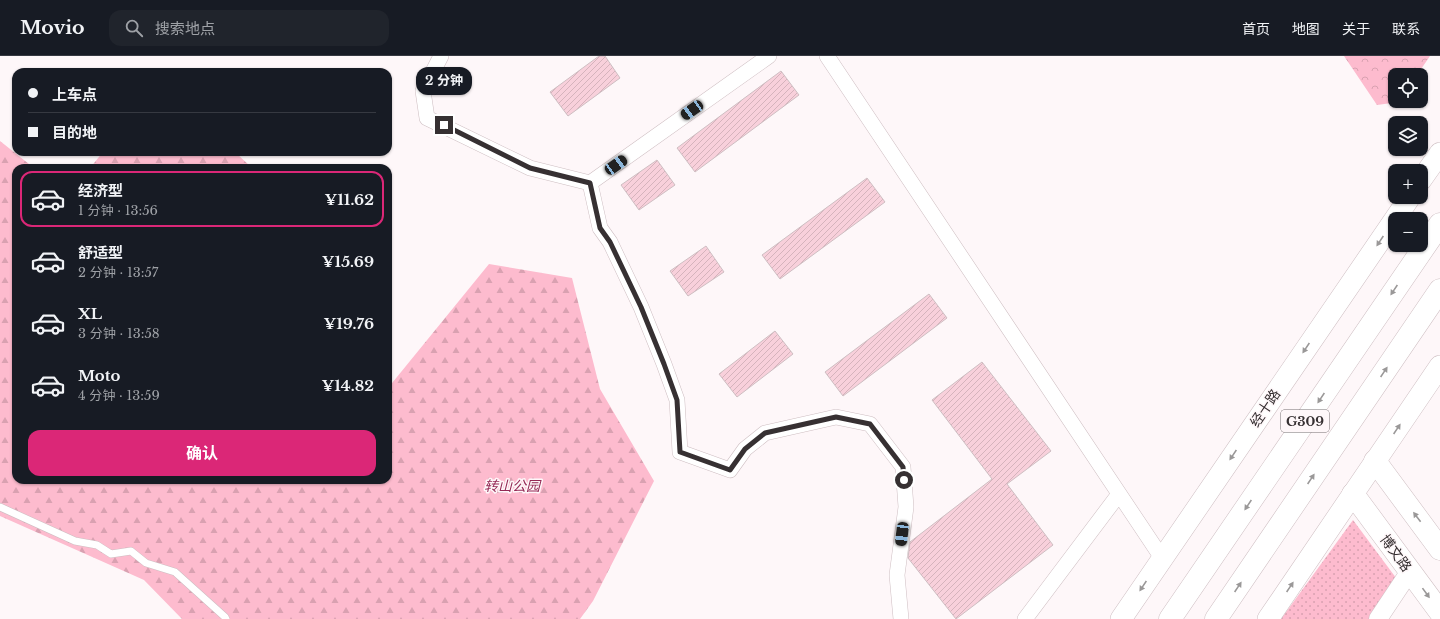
<!DOCTYPE html>
<html lang="zh">
<meta charset="utf-8">
<style>
body{margin:0;font-family:"Libre Baskerville","Noto Sans SC",serif;background:#20242c;color:#f1f3f6;height:100vh;display:flex;flex-direction:column;font-size:15px;white-space:nowrap}
*{box-sizing:border-box;margin:0}
p{font-size:13px;color:#9ea1a6}
.icon{flex:none;width:22px;height:22px;fill:none;stroke:currentColor;stroke-width:2;stroke-linecap:round;stroke-linejoin:round}
.map{position:relative;flex:1;overflow:hidden}
.drawer{position:absolute;left:12px;top:108px;width:380px;height:320px;display:flex;flex-direction:column;background:#171b24;border-radius:12px;box-shadow:0 1px 3px #0004}
.drawer>*{flex:none}
.hud{position:absolute;left:12px;top:12px;width:380px;height:88px;border-radius:12px;box-shadow:0 1px 3px #0004;display:grid;align-content:center;height:88px;padding:0 16px;background:#171b24}
.tools{position:absolute;left:1388px;top:12px;display:grid;gap:8px}
.tools a{display:grid;place-items:center;width:40px;height:40px;border-radius:8px;background:#171b24;box-shadow:0 1px 3px #0004;font-size:20px}
.end{position:absolute;width:18px;height:18px;margin:-9px;border:5px solid #363032;background:#fff;box-shadow:0 0 0 2px #fff}
.from{border-radius:50%}
.bubble{position:absolute;height:28px;border-radius:12px;background:#171b24;box-shadow:0 1px 3px #0004;font-size:13px;font-weight:700;line-height:28px;text-align:center}
.car{position:absolute;width:12px;height:24px;margin:-12px -6px;border-radius:5px;box-shadow:0 0 3px 1px #0007;background:linear-gradient(#222 24%,#8ab4d8 0 40%,#222 0 76%,#8ab4d8 0 86%,#222 0)}
.hud b{display:flex;align-items:center;gap:14px;height:38px;font-size:15px}
.hud b+b{border-top:1px solid #363941}
.hud i{width:10px;height:10px;background:#f1f3f6}
ul{padding:7px 0 0;list-style:none}
li{display:flex;align-items:center;gap:12px;height:56px;margin:0 8px 6px;padding:0 8px;border:2px solid transparent;border-radius:12px}
li div{flex:1}
li b{display:block;font-size:15px}
li em{font-style:normal;font-weight:700}
li.current{border-color:#db2777}
li>.icon{width:36px;height:36px;stroke-width:1.5}
.primary-button{display:flex;gap:8px;margin-top:auto;padding:8px 16px}
.primary-button a{flex:1;height:46px;border-radius:12px;background:#db2777;color:#fff;font-size:16px;font-weight:700;line-height:46px;text-align:center}
header{display:flex;align-items:center;gap:24px;box-sizing:border-box;height:56px;padding:0 20px;background:#171b24;border-bottom:1px solid #363941}
header strong{font-size:19px}
nav{display:flex;gap:22px;margin-inline-start:auto;font-size:14px}
.search{width:280px;height:36px;background:#20242c;display:flex;align-items:center;gap:10px;box-sizing:border-box;padding:0 14px;border-radius:12px;color:#9ea1a6;font-size:15px}
.map>svg:first-child{display:block}
</style>
<header>
<strong>Movio</strong>
<div class="search"><svg class="icon" aria-label="search" viewBox="0 0 24 24"><circle cx="10" cy="10" r="6"/><path d="M15 15l6 6"/></svg>搜索地点</div>
<nav><a>首页</a><a>地图</a><a>关于</a><a>联系</a></nav>
</header>
<div class="map">
<svg width="1440" height="563" viewBox="0 0 1440 563">
<defs>
<pattern id="grass-dots" width="8" height="8" patternUnits="userSpaceOnUse"><rect width="8" height="8" fill="#fdbbce"/><path d="M2 2h.1M6 6h.1" fill="none" stroke="#d9a1b1" stroke-width="1.8" stroke-linecap="round"/></pattern>
<pattern id="forest-firs" width="22" height="20" patternUnits="userSpaceOnUse"><rect width="22" height="20" fill="#fdbbce"/><path d="M5 1l3.5 6h-7zM16 11l3.5 6h-7z" fill="#d9a1b1"/></pattern>
<pattern id="park-crowns" width="20" height="18" patternUnits="userSpaceOnUse"><rect width="20" height="18" fill="#fdbbce"/><path d="M2 6a3 3 0 1 1 6 0M12 15a3 3 0 1 1 6 0" fill="none" stroke="#d9a1b1"/></pattern>
<pattern id="building-hatch" width="6" height="6" patternUnits="userSpaceOnUse"><rect width="6" height="6" fill="#f8d0db"/><path d="M-1 1l2-2M0 6l6-6M5 7l2-2" fill="none" stroke="#d5b3bc"/></pattern>
</defs>
<rect width="100%" height="100%" fill="#fef7f9"/>
<path fill="url(#grass-dots)" d="M1353 464 1405 534 1383 563H1281Z"/>
<path fill="url(#forest-firs)" d="M0 85 34 112H16V424H318L323 427 325 424H388V332L489 208 572 222 600 333 654 425 593 545 580 563H182L144 524 0 460Z
M103 96H235L252 112H90Z"/>
<path fill="url(#park-crowns)" d="M1344 0H1430L1417 19H1395V45H1400L1399 46 1377 49Z"/>
<path fill="url(#building-hatch)" stroke="#cebec2" d="M599 0H605L620 22 568 60 550 36Z
M781 15 799 39 695 116 677 92Z
M657 104 675 129 639 154 621 129Z
M867 122 885 146 780 223 762 199Z
M706 190 724 216 688 240 670 215Z
M929 238 947 262 843 340 825 316Z
M775 275 793 298 737 341 719 318Z
M982 306 1051 395 1007 428 1053 489 956 563 908 502 910 486 992 423 932 344Z"/>
<g fill="none" stroke-linecap="round" stroke-linejoin="round">
<g stroke="#cebec2" stroke-width="8">
<path id="service" d="M0 451 75 485 97 489 111 498 131 495 146 507 175 516 225 561 226 563"/>
</g>
<g stroke="#cebec2" stroke-width="16">
<path id="minor" d="M441 0 423 35 427 62 530 112 590 127 600 172 610 186 641 251 664 308 677 344 680 396 730 414 745 393 765 377 836 361 870 368 903 411 906 451 897 519 901 563
M827 0 1162 502
M590 127 769 0
M1025 563 1119 438"/>
</g>
<g stroke="#cebec2" stroke-width="19">
<path id="tertiary" d="M1378 563 1410 515"/>
</g>
<g stroke="#cebec2" stroke-width="22">
<path id="secondary" d="M1421 124 1440 97
M1121 563 1410 141
M1268 563 1440 310"/>
</g>
<g stroke="#cebec2" stroke-width="23">
<path id="primary" d="M1375 405 1440 493
M1353 438 1440 556"/>
</g>
<g stroke="#cebec2" stroke-width="23">
<path id="trunk" d="M1170 563 1440 168
M1216 563 1440 234"/>
</g>
<use href="#service" stroke="#fff" stroke-width="7"/>
<use href="#minor" stroke="#fff" stroke-width="15"/>
<use href="#tertiary" stroke="#fff" stroke-width="18"/>
<use href="#secondary" stroke="#fff" stroke-width="21"/>
<use href="#primary" stroke="#fff" stroke-width="22"/>
<use href="#trunk" stroke="#fff" stroke-width="22"/>
</g>
<defs><path id="oneway-solid" d="M-6-.8H1V-3.2L6.5 0L1 3.2V.8H-6Z"/></defs>
<g fill="#9a9898">
<use href="#oneway-solid" transform="translate(1380 185) rotate(124)"/>
<use href="#oneway-solid" transform="translate(1394 234) rotate(124)"/>
<use href="#oneway-solid" transform="translate(1306 292) rotate(124)"/>
<use href="#oneway-solid" transform="translate(1384 316) rotate(-56)"/>
<use href="#oneway-solid" transform="translate(1321 342) rotate(124)"/>
<use href="#oneway-solid" transform="translate(1397 373) rotate(-56)"/>
<use href="#oneway-solid" transform="translate(1233 399) rotate(124)"/>
<use href="#oneway-solid" transform="translate(1311 423) rotate(-56)"/>
<use href="#oneway-solid" transform="translate(1248 449) rotate(124)"/>
<use href="#oneway-solid" transform="translate(1417 461) rotate(-127)"/>
<use href="#oneway-solid" transform="translate(1143 530) rotate(124)"/>
<use href="#oneway-solid" transform="translate(1238 531) rotate(-56)"/>
<use href="#oneway-solid" transform="translate(1290 531) rotate(-56)"/>
<use href="#oneway-solid" transform="translate(1426 537) rotate(54)"/>
</g>
<g fill="none" stroke-linecap="round" stroke-linejoin="round">
<path stroke="#363032" stroke-width="5" d="M444 69 530 112 590 127 600 172 610 186 641 251 664 308 677 344 680 396 730 414 745 393 765 377 836 361 870 368 903 411 904 424"/>
</g>
<g text-anchor="middle" dominant-baseline="central" stroke-width="3" stroke-linejoin="round" paint-order="stroke">
<rect fill="#fef7f9" stroke="#726c6e" stroke-width="1" x="1281" y="354" width="48" height="22" rx="3"/>
<g font-size="13" font-weight="bold" fill="#363032">
<text x="1305" y="365">G309</text>
</g>
<g font-size="14" fill="#363032" stroke="#fef7f9">
<text transform="translate(1265 352) rotate(-56)">经十路</text>
<text transform="translate(1396 497) rotate(54)">博文路</text>
</g>
<g font-size="14" font-style="italic" fill="#942955" stroke="#fef7f9">
<text x="512" y="430">转山公园</text>
</g>
</g>
</svg>
<div class="tools">
<a><svg class="icon" aria-label="locate" viewBox="0 0 24 24"><circle cx="12" cy="12" r="6"/><path d="M12 2v4M12 18v4M2 12h4M18 12h4"/></svg></a>
<a><svg class="icon" aria-label="layers" viewBox="0 0 24 24"><path d="M12 4l9 5-9 5-9-5zM3 14l9 5 9-5"/></svg></a>
<a>+</a>
<a>−</a>
</div>
<i class="end from" style="left:904px;top:424px"></i>
<i class="end" style="left:444px;top:69px"></i>
<div class="bubble" style="left:416px;top:11px;width:56px">2 分钟</div>
<i class="car" style="left:692px;top:54px;rotate:235deg"></i>
<i class="car" style="left:616px;top:109px;rotate:55deg"></i>
<i class="car" style="left:902px;top:478px;rotate:187deg"></i>
<div class="hud">
<b><i class="from"></i>上车点</b>
<b><i></i>目的地</b>
</div>
<section class="drawer">
<ul>
<li class="current"><svg class="icon" aria-label="car" viewBox="0 0 24 24"><path d="M5 17H2v-5l4-1 3-4h7l3 4 3 1v5h-3M9 17h6M6 11h13"/><circle cx="7" cy="17" r="2"/><circle cx="17" cy="17" r="2"/></svg><div><b>经济型</b><p>1 分钟 · 13:56</p></div><em>¥11.62</em></li>
<li><svg class="icon" aria-label="car" viewBox="0 0 24 24"><path d="M5 17H2v-5l4-1 3-4h7l3 4 3 1v5h-3M9 17h6M6 11h13"/><circle cx="7" cy="17" r="2"/><circle cx="17" cy="17" r="2"/></svg><div><b>舒适型</b><p>2 分钟 · 13:57</p></div><em>¥15.69</em></li>
<li><svg class="icon" aria-label="car" viewBox="0 0 24 24"><path d="M5 17H2v-5l4-1 3-4h7l3 4 3 1v5h-3M9 17h6M6 11h13"/><circle cx="7" cy="17" r="2"/><circle cx="17" cy="17" r="2"/></svg><div><b>XL</b><p>3 分钟 · 13:58</p></div><em>¥19.76</em></li>
<li><svg class="icon" aria-label="car" viewBox="0 0 24 24"><path d="M5 17H2v-5l4-1 3-4h7l3 4 3 1v5h-3M9 17h6M6 11h13"/><circle cx="7" cy="17" r="2"/><circle cx="17" cy="17" r="2"/></svg><div><b>Moto</b><p>4 分钟 · 13:59</p></div><em>¥14.82</em></li>
</ul>
<div class="primary-button"><a>确认</a></div>
</section>
</div>
